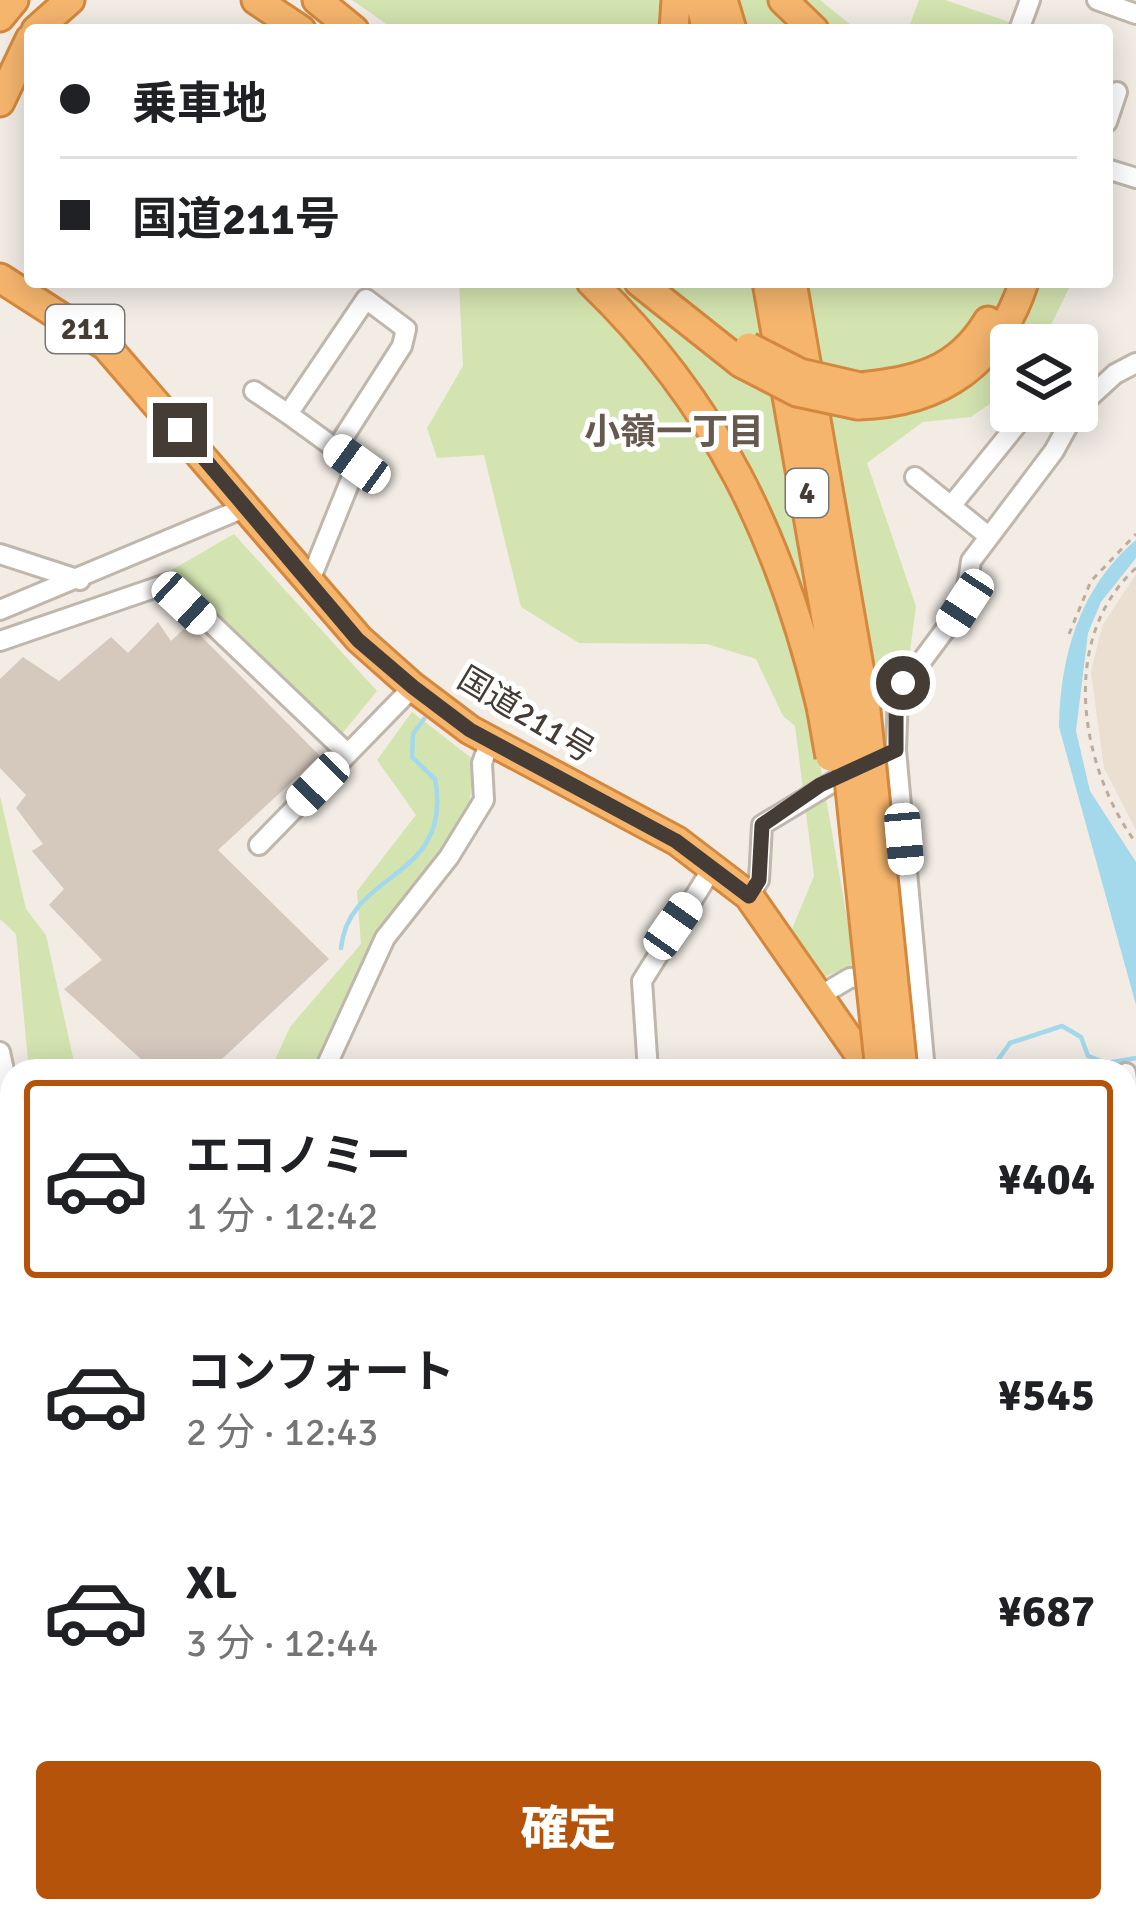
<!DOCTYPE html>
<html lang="ja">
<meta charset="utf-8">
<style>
body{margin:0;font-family:Signika,"Noto Sans JP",sans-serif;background:#f2f2f2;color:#202124;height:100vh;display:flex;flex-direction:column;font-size:45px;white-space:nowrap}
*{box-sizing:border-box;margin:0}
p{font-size:39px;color:#757577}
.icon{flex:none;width:66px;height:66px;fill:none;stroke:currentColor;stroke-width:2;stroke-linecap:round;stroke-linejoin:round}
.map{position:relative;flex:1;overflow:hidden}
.panel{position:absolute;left:0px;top:1059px;width:1137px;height:864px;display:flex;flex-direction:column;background:#fff;border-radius:36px 36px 0 0;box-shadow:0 6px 30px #0003}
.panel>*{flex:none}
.guide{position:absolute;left:24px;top:24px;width:1089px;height:264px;border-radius:12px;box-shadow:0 6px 30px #0003;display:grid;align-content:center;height:264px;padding:0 36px;background:#fff}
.fabs{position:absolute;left:990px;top:324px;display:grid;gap:24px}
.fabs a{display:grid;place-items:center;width:108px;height:108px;border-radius:12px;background:#fff;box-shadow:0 6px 30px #0003;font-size:60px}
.end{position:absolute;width:54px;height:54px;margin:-27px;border:15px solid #443c35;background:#fff;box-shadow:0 0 0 6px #fff}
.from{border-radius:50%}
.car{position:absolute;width:36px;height:72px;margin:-36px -18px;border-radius:15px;box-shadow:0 0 9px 3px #0007;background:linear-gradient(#fff 24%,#345 0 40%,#fff 0 76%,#345 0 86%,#fff 0)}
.guide b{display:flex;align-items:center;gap:42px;height:114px;font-size:45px}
.guide b+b{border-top:3px solid #e0e0e0}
.guide i{width:30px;height:30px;background:#202124}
ul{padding:21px 0 0;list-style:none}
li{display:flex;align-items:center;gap:36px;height:198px;margin:0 24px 18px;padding:0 12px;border:6px solid transparent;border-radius:12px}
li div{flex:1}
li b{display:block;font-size:45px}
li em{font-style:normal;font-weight:800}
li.selected{border-color:#b45309}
li>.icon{width:108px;height:108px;stroke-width:1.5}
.cta{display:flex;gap:24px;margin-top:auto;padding:24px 36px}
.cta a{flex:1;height:138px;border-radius:12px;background:#b45309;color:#fff;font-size:48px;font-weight:800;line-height:138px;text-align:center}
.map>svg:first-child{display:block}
</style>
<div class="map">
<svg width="1136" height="1923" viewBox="0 0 1136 1923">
<rect width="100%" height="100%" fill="#f2ece5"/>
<path fill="#eadfd0" d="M1136 574V830L1104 768 1091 672 1102 626Z"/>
<path fill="#d3e4b0" d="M352 0H820L857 30H395Z
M919 0H945L1015 24 1013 30H908Z
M459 282H1072L1041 345H1011L1010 390 971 417 923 422 867 463 916 606 908 666 810 707 855 964 824 977 790 934 814 876 795 726 783 716 756 659 707 644 579 643 521 607 484 455 437 458 427 428 463 366Z
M234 534 377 691 341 735 170 571Z
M412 712 474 760 468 820 379 936 317 1071H270L290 1027 361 944 357 891 416 815 377 760Z
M0 796 26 909 46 935 76 1071H29L16 934 0 919Z
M140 1911H268L274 1923H135Z
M379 1911H553L548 1923H386Z"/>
<path fill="#a4d8eb" d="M1136 540V558L1101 602 1088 633 1076 731 1090 791 1136 862V1005L1059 727C1060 656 1080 587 1136 540Z"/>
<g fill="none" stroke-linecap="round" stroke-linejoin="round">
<path stroke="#a4d8eb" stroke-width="4.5" d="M341 948C349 869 454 881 435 779L412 757 413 734 424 719
M990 1071 1010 1043 1062 1026 1081 1037 1088 1056 1107 1063 1136 1058
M639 1923 642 1911"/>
</g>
<path fill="#d5c9be" d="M158 622 171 641 189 624 320 756 218 850 329 959 209 1071H154L64 989 102 960 49 905 64 889 32 851 43 844 16 808 26 795 0 768V679L23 657 59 681 111 637 128 653Z"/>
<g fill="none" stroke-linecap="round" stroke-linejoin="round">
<g stroke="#bfb6ac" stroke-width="24">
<path id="minor" d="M1097 0 1136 14
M1019 30 1030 0
M1107 122 1117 92
M1107 169 1136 178
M254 391 288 414
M1077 409 1115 374 1136 363
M915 477 987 535
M951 506 1028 411
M0 554 80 580
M309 583 357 464 288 414 366 299 406 329 402 346 336 449
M0 610 244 508
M0 641 169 583 348 754
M259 845 413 687
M749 896 759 880 762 825 853 770
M821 995 850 978 877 976
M0 1052 12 1107
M324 1071 385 938 449 857 484 800 482 763 490 741
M648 1071 642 981 713 867
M925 1071 896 750 898 693 965 603 971 561 1054 451 1076 411
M1126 1073 1136 1144
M1125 1277 1136 1278
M7 1364 12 1394
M0 1483 12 1502
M0 1764 12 1755
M0 1888 12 1881
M709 1911 742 1921
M785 1911 827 1923
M879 1911 880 1923
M1005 1911 1006 1923
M121 1923V1911
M598 1923 599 1911"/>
</g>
<g stroke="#d4883d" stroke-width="33">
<path id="highway" d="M256 0 301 30
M317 0 354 30
M699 0 707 30
M723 0 732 30
M783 0 814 30
M0 17 14 0
M36 30 70 0
M674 30 676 0
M0 102 30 39
M0 278 106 346 359 639 413 687 470 730 677 841 749 896 871 1071
M591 282C717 404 780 537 821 706
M639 282 741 363
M767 282 841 704
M792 282 865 701
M860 387C915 381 957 373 988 321
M858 405C942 403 998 362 1024 282
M1125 1372 1136 1380
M937 1911V1923
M961 1911 962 1923"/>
</g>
<path stroke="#bdac9b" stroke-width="3" stroke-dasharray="6 6" stroke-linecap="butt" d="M1136 568C1058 639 1080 767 1136 843
M1069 634 1091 581 1136 534
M1125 1673 1136 1654"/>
<use href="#minor" stroke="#fff" stroke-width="18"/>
<use href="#highway" stroke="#f5b56d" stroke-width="27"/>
<path stroke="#949494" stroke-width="4.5" stroke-dasharray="15 15" stroke-linecap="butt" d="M0 1418 12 1436
M315 1911 323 1923"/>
<g stroke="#d4883d" stroke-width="33" stroke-linecap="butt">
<path id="highway-bridge" d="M749 347 800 373 860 387
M741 363 797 392 858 405
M865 701 903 1071
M841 704 880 1071
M821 706 830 757"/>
</g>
<use href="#highway-bridge" stroke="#f5b56d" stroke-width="27"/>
</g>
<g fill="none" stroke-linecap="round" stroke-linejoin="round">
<path stroke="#443c35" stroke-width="15" d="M180 430 358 640 413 687 470 730 676 841 749 896 759 880 762 825 820 785 896 750V706L903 683"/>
</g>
<g text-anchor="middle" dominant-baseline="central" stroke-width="10" stroke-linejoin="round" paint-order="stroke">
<g fill="#fff" stroke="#7c7672" stroke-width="3">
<rect x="46" y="305" width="78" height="48" rx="9"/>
<rect x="786" y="469" width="42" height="48" rx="9"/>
</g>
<g font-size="30" font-weight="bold" fill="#443c35">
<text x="85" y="329">211</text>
<text x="807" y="493">4</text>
</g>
<g font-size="33" fill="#443c35" stroke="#fff">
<text transform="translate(526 715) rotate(31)">国道211号</text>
</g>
<g font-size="36" font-weight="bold" fill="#66594d" stroke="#fff">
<text x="674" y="432">小嶺一丁目</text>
</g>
</g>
</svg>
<div class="fabs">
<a><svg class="icon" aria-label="layers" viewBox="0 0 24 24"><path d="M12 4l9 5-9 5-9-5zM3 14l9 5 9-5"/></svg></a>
</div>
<i class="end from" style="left:903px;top:683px"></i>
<i class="end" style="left:180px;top:430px"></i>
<i class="car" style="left:357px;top:464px;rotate:306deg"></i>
<i class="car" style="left:184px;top:603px;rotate:133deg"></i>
<i class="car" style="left:965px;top:603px;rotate:213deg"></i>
<i class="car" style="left:318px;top:784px;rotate:224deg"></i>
<i class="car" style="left:904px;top:839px;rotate:175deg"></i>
<i class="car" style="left:673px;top:926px;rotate:35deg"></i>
<div class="guide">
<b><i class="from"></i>乗車地</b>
<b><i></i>国道211号</b>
</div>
<section class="panel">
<ul>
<li class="selected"><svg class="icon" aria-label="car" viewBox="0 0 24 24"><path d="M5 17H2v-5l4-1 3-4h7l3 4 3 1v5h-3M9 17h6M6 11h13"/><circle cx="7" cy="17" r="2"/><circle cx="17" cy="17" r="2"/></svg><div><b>エコノミー</b><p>1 分 · 12:42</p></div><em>¥404</em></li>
<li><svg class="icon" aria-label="car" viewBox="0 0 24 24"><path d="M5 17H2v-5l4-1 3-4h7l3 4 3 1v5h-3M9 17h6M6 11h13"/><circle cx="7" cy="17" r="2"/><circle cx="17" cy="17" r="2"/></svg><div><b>コンフォート</b><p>2 分 · 12:43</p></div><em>¥545</em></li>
<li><svg class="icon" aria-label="car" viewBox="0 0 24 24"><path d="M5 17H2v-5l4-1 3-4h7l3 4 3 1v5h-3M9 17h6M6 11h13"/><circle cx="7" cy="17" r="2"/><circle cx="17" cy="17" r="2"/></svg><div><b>XL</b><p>3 分 · 12:44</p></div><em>¥687</em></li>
</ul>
<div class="cta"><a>確定</a></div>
</section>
</div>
